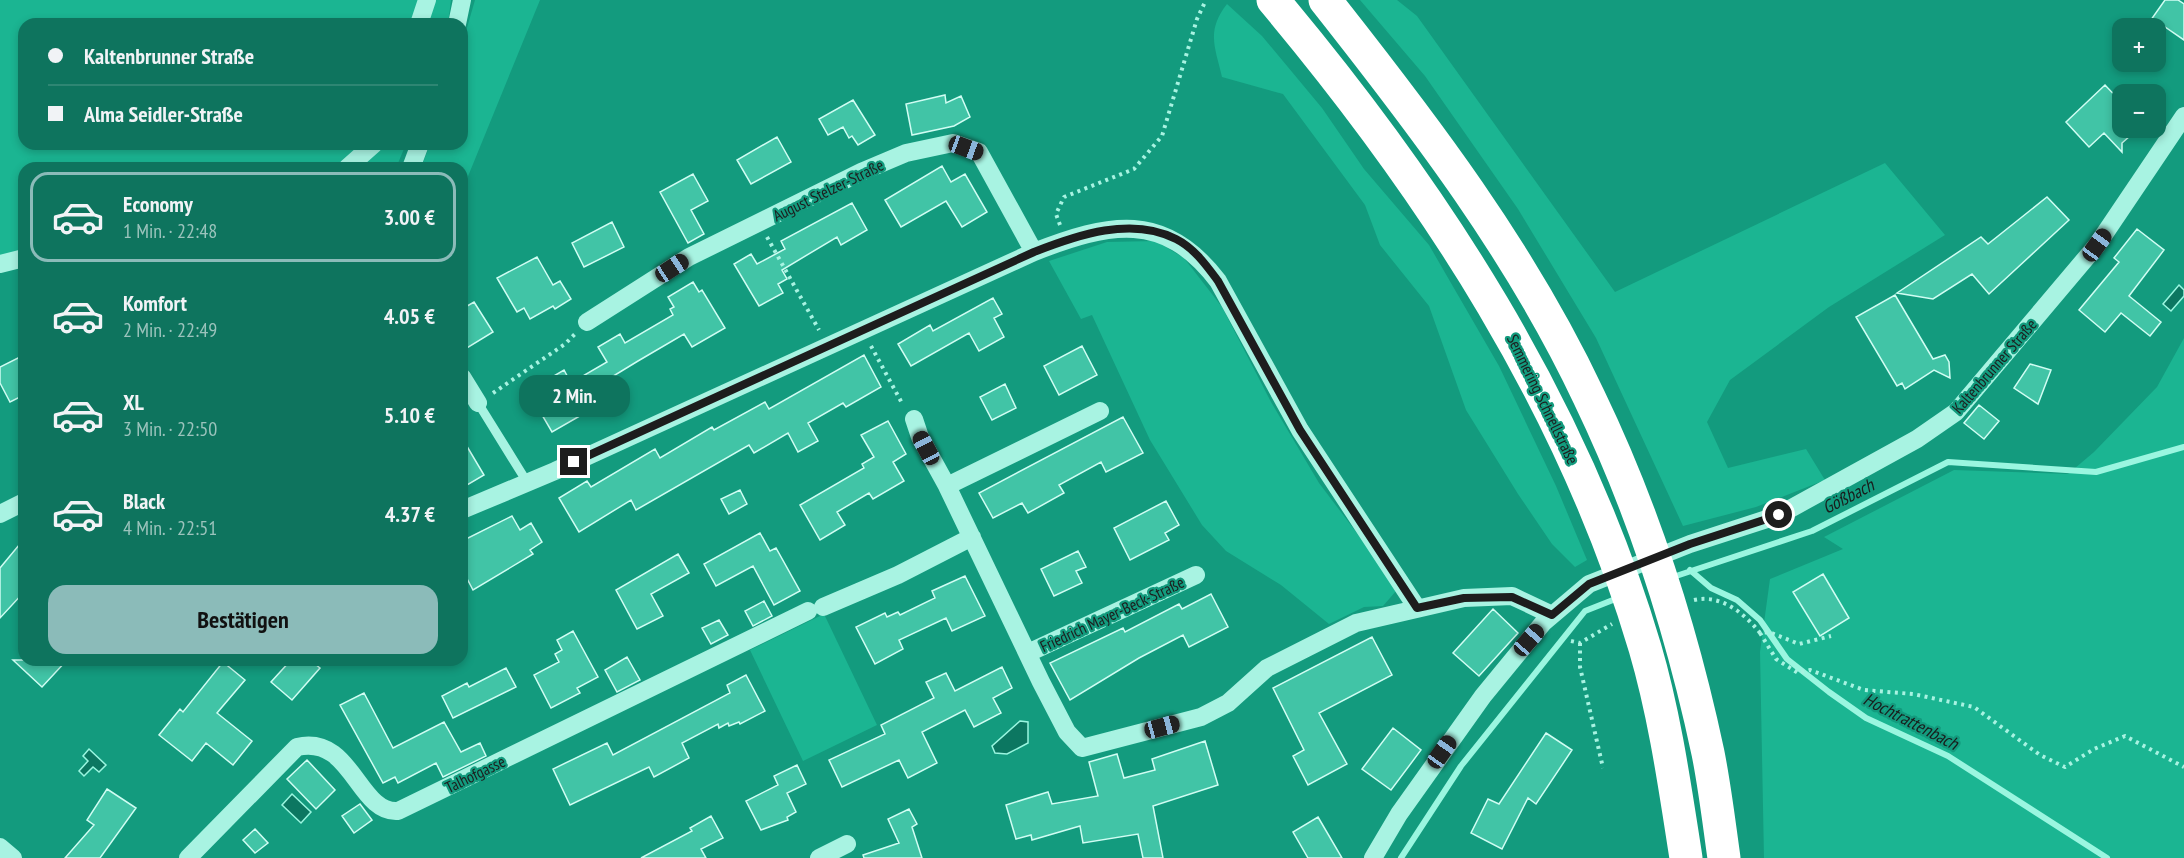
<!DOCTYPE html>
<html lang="de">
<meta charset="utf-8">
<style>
body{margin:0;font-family:"PT Sans Narrow",sans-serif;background:#1c7c67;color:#f1f3f6;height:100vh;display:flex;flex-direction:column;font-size:22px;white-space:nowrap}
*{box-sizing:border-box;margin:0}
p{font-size:20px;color:#9bc3bc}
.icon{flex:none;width:33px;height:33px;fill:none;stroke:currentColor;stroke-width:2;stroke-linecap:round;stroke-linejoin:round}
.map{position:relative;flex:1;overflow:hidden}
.details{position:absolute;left:18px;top:162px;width:450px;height:504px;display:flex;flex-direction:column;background:#0e745e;border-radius:18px;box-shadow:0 3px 9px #0003}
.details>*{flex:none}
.guide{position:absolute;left:18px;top:18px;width:450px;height:132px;border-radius:18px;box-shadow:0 3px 9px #0003;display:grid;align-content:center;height:132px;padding:0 30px;background:#0e745e}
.buttons{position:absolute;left:2112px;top:18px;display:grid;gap:12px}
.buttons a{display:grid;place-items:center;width:54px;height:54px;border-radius:12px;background:#0e745e;box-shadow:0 3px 9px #0003;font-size:30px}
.end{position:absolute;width:27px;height:27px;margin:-14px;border:8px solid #1d1d1d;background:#fff;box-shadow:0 0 0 3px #fff}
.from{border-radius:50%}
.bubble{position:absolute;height:42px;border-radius:18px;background:#0e745e;box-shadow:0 3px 9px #0003;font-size:20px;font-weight:700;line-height:42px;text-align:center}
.car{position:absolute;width:18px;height:36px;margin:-18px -9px;border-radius:8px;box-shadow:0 0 4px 2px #0007;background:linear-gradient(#222 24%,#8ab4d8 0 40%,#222 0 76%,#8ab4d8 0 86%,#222 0)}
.guide b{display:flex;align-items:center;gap:21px;height:57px;font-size:22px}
.guide b+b{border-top:2px solid #2e8673}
.guide i{width:15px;height:15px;background:#f1f3f6}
ul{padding:10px 0 0;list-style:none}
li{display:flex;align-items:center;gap:18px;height:90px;margin:0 12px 9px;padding:0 18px;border:3px solid transparent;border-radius:18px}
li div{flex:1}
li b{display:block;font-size:22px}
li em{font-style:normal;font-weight:700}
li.active{border-color:#8bbbb9}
li>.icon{width:54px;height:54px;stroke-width:1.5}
.cta{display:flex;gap:12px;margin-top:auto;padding:12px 30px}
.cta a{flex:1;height:69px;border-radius:18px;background:#8bbbb9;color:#111;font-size:24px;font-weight:700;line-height:69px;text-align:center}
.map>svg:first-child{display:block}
</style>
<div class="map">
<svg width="2184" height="858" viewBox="0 0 2184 858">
<rect width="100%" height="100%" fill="#139b7e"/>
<path fill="#1bb592" d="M0 0H451L448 24H24V144H406L396 168H339V164L332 168H24V250L0 256Z
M475 0H540L462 191V168H421L430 144H462V45Z
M1360 0H1397L1417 16 1615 292 1885 163 1945 235 1829 307 1730 380 1707 422 1728 468 1806 449 1825 480 1756 507 1683 526 1596 338 1518 209 1425 76Z
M1227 4 1262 36 1322 108 1364 169 1429 245 1499 366 1556 486 1587 560 1575 567 1552 544 1518 494 1466 410 1429 306 1380 245 1365 205 1283 94 1222 77C1215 47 1206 31 1227 4Z
M1156 241 1184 258 1222 307 1271 402 1319 483 1375 557 1396 591 1383 606 1364 607 1329 624 1281 585 1226 551 1202 525 1150 440 1092 315 1081 319 1049 261 1107 242Z
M2184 338V858H1764L1760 652 1770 579 1843 549 1824 537 1954 470 2068 474 2094 452 2157 387Z
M824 614 877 725 803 761 750 650Z"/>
<path fill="#0c7761" stroke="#9af6e0" stroke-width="1.5" d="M2179 285 2184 290V296L2171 311 2163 304Z
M1020 721 1028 722V743L1007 754 995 753 992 746Z
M89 749 106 765 99 772 93 767 84 776 79 771 88 761 83 756Z
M292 794 311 812 301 823 282 805Z"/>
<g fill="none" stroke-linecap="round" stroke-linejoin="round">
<path stroke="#9af6e0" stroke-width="6" d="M1690 570 1711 588 1737 600 1760 620 1787 659 1829 692 1866 718 1948 756 2107 858
M1670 578 1812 531 1948 462 2096 472 2184 447
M1401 858 1461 766 1585 611 1618 598"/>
</g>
<path fill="#41c4a6" stroke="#d0fdf3" stroke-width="1.5" d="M2165 0H2178L2184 4V40L2165 27 2161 33 2148 24Z
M2105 85 2122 103V128H2139L2122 143V152L2104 133 2089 147 2066 122Z
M945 95 946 103 961 96 970 117 954 126 912 135 906 104Z
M853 100 875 135 858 145 852 136 849 138 843 127 828 135 819 119Z
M777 137 791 162 751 184 737 160Z
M942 166 951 182 965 174 987 212 962 227 946 201 901 227 885 200Z
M693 174 708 201 691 210 704 234 688 243 660 192Z
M2047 197 2069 220 1989 294 1972 274 1933 299 1897 293 1981 237 1988 244Z
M852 203 867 230 841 245 837 237 782 270 787 279 778 284 783 293 759 306 734 264 751 254 757 264 785 249 781 241Z
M612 222 624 247 584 267 572 243Z
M2137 229 2164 250 2129 296 2161 322 2150 336 2121 313 2105 332 2079 310 2119 262 2114 258Z
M537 257 553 285 560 281 571 299 555 309 553 306 530 319 524 308 517 312 497 278Z
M693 282 699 292 702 290 725 328 692 347 684 334 638 361 592 389 598 399 582 409 585 413 552 432 528 391 564 370 571 383 607 362 598 347 620 334 625 343 673 315 670 309 674 307 668 297Z
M1895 295 1933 359 1945 355 1949 362 1950 378 1934 370 1905 389 1902 383 1897 386 1856 317Z
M993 298 1002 314 994 318 1004 337 979 351 969 333 911 366 898 344 930 325 933 331Z
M474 302 493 332 462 351V309Z
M1082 346 1097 375 1059 395 1044 366Z
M24 355V395L10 402 0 383V367Z
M864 355 881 387 846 407 843 403 808 423 818 441 798 452 788 433 754 453 749 445 636 510 631 500 579 532 559 498 587 481 591 487 655 449 660 458 712 427 714 430 765 402 769 409Z
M2030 364 2051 370 2038 404 2014 388Z
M1005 384 1016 408 992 420 980 397Z
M1979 405 1999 421 1984 439 1964 423Z
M1123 417 1143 453 1106 472 1101 462 1059 485 1064 493 1028 513 1022 503 993 518 979 493Z
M888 421 906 454 893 462 904 481 873 499 869 493 837 512 845 525 820 540 800 505 864 468 862 464 874 457 861 435Z
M462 438 484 475 462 488Z
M740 490 747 504 729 514 721 499Z
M1166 501 1179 525 1165 533 1169 540 1130 560 1114 528Z
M512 516 520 530 531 523 542 542 530 550 533 554 473 590 462 569V541Z
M760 533 770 551 776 548 800 591 774 605 753 566 716 586 704 564Z
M24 539V592L0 618V568Z
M1078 551 1086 567 1076 571 1082 583 1054 596 1041 569Z
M678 554 689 573 651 594 663 616 637 629 616 590Z
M1823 574 1849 618 1820 636 1793 592Z
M965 576 985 616 952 631 946 618 899 640 903 649 875 664 856 627 885 613 887 617 898 612 900 615 935 598 932 591Z
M1211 594 1228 627 1189 647 1183 635 1139 658 1070 700 1050 663 1123 628 1125 632 1179 604 1182 609Z
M764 601 772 616 753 626 745 611Z
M1493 609 1518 633 1479 676 1453 653Z
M719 620 728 635 711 644 702 628Z
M573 631 598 677 577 688 580 693 551 708 534 675 559 662 555 654 562 650 557 640Z
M1372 637 1392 675 1319 713 1347 764 1308 785 1293 756 1304 750 1273 688Z
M627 657 640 680 617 692 605 670Z
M13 660H67L42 687Z
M291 660H310L320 668 292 700 271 682Z
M223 662 245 680 217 713 252 741 233 765 206 743 192 761 159 735 180 709 183 712Z
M1002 667 1012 688 993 698 1001 713 974 727 965 710 922 732 937 763 908 778 899 760 842 787 829 760 885 734 881 725 934 698 926 682 946 673 955 691Z
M506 668 516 687 453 718 442 696 467 683 469 687Z
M746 675 765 711 740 724 739 722 729 726 728 723 719 728 718 724 682 743 689 758 654 777 649 767 570 805 553 769 607 743 613 755 730 693 727 685Z
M364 693 393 748 444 722 461 752 480 743 486 756 443 777 436 763 398 783 395 777 383 783 340 705Z
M1393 728 1421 750 1391 790 1362 769Z
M1546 733 1572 750 1536 804 1528 798 1502 849 1471 833 1488 799 1499 804Z
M1205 741 1218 785 1153 806 1163 858H1143L1138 834 1083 843 1080 826 1032 840 1031 835 1016 839 1006 805 1048 792 1052 804 1098 796 1089 762 1117 754 1124 778 1155 770 1152 759Z
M307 760 335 790 316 809 287 779Z
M797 765 806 784 787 793 796 812 787 817 788 820 761 830 746 801 778 785 774 776Z
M107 789 136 808 100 858H65L94 825 87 820Z
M360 804 372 820 354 833 342 816Z
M909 809 917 824 912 827 922 858H864L863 855 899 843 888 819Z
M711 816 723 838 701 849 706 858H641L692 831 690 828Z
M1318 817 1342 858H1308L1293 832Z
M255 829 268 843 255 853 243 840Z"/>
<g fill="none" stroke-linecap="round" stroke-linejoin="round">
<path stroke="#a8f3e2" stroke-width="4" stroke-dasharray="3 4.5" stroke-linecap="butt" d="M1060 225 1056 214 1064 197 1134 169 1162 136 1197 19 1206 0
M767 237 819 330
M871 346 903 405
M493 393 565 344 575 334
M1694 600C1721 594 1744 613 1760 633L1769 632 1799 644 1831 636
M1760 633 1776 659 1798 673 1810 670 1864 690 1913 694 1974 707 2040 755 2065 767 2094 749 2125 736 2184 767
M1571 641 1580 643 1612 624
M1580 643V667L1603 768"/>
<path stroke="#a8f3e2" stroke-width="9" d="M478 403 527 482"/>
<path stroke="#a8f3e2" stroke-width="18" d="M419 24 427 0
M457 24 462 0
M347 168 374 144
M411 168 420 144
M0 264 24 258
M587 322 689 257 861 172 906 153 953 143 979 152 1034 252
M462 377 478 403
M914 419 920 437 947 486 1041 682 1067 732 1082 748 1201 717 1228 703 1267 668 1356 623 1464 598 1512 596 1552 615
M947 486 1100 411
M462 510 555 471 1034 252C1109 223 1164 210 1218 281L1300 430 1417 608
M0 514 24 502
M823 607 898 575 972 537
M1028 653 1196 575
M0 847 13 858
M188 858 297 747C352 734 358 814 398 811L808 611
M819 858 847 844
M1373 858 1399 814 1483 696 1543 623 1589 584 1690 544 1779 515 1917 439 1956 412 2097 245 2184 116"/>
<path stroke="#fff" stroke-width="33" d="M1273 0C1435 193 1573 405 1645 648 1665 716 1675 788 1686 858
M1325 0C1423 124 1521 252 1589 397 1643 509 1682 631 1708 753 1715 788 1719 823 1724 858"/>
</g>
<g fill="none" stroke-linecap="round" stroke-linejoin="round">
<path stroke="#1d1d1d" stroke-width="8" d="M574 462 1034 252C1077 235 1132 216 1176 239 1194 248 1206 265 1218 281L1300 430 1417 608 1464 598 1512 597 1552 615 1589 584 1690 544 1779 515"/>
</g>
<g text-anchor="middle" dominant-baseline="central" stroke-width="4.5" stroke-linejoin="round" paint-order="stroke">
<g font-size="16" fill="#1d1d1d" stroke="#139b7e">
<text transform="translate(828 190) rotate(-26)">August Stelzer-Straße</text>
<text transform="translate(1994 366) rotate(-49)">Kaltenbrunner Straße</text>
<text transform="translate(1543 399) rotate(64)">Semmering Schnellstraße</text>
<text transform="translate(1112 614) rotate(-25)">Friedrich Mayer-Beck-Straße</text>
<text transform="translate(475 774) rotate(-26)">Talhofgasse</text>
</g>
<g font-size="18" font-style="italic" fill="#191d1c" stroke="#139b7e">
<text transform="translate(1848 496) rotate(-27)">Gößbach</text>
<text transform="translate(1911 721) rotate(27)">Hochtrattenbach</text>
</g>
</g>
</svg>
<div class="buttons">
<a>+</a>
<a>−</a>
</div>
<i class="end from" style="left:1779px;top:515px"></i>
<i class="end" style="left:574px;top:462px"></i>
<div class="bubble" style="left:519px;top:375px;width:111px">2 Min.</div>
<i class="car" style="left:966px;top:148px;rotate:110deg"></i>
<i class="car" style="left:2097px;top:245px;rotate:36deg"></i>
<i class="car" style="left:672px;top:268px;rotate:57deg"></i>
<i class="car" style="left:926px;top:448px;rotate:332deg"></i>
<i class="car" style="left:1529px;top:640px;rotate:41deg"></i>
<i class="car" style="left:1162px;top:727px;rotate:75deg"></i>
<i class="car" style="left:1442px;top:752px;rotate:35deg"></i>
<div class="guide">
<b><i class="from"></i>Kaltenbrunner Straße</b>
<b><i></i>Alma Seidler-Straße</b>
</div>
<section class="details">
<ul>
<li class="active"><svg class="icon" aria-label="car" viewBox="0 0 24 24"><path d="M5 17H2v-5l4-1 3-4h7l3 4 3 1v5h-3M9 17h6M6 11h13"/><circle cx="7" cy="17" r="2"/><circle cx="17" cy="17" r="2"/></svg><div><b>Economy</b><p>1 Min. · 22:48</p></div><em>3.00 €</em></li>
<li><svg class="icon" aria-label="car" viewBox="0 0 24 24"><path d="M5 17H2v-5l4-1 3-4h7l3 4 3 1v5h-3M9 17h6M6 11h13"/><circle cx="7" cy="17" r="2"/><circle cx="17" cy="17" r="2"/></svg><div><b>Komfort</b><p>2 Min. · 22:49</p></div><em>4.05 €</em></li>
<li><svg class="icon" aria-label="car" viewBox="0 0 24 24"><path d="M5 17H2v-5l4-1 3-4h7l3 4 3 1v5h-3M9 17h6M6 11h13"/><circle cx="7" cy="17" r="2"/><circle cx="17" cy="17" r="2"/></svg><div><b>XL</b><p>3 Min. · 22:50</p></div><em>5.10 €</em></li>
<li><svg class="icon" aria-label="car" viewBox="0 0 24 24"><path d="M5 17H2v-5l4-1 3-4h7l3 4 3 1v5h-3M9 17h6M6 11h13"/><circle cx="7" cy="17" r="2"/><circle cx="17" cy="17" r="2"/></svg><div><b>Black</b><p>4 Min. · 22:51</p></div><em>4.37 €</em></li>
</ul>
<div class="cta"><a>Bestätigen</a></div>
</section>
</div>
